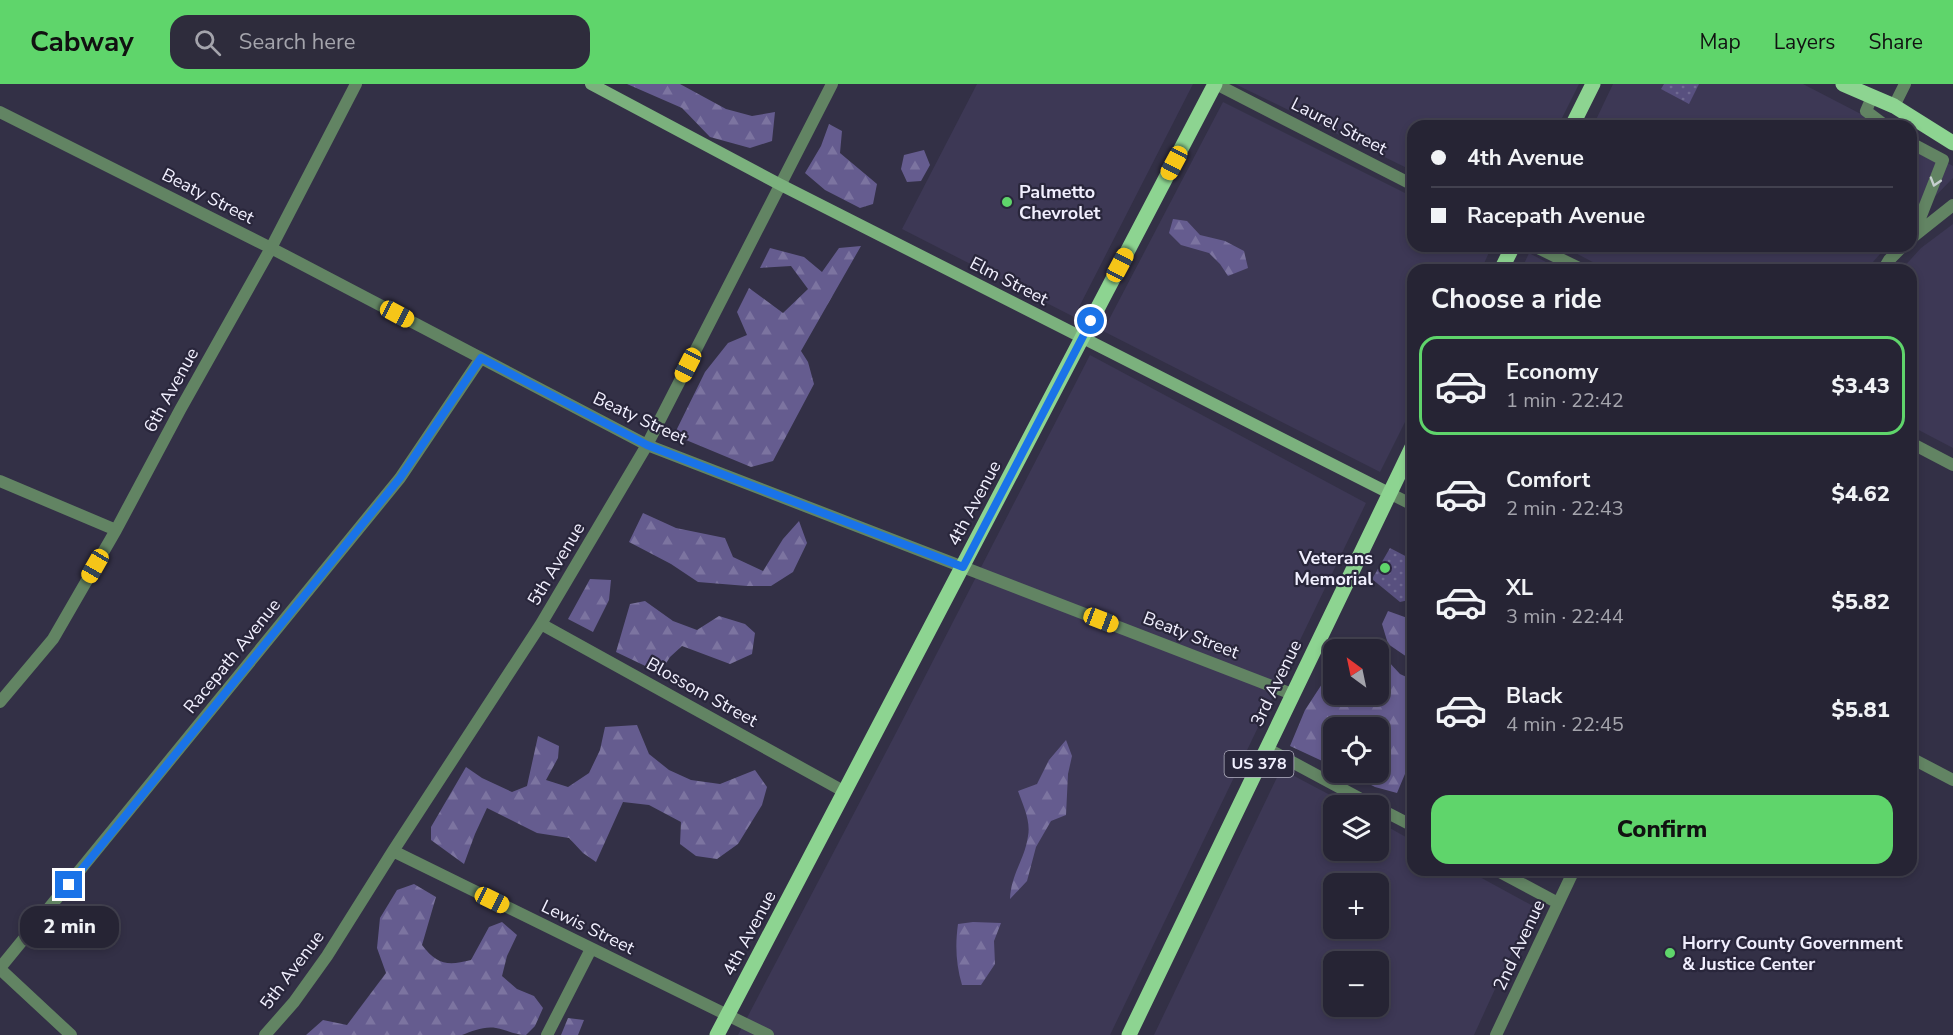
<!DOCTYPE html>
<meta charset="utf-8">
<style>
body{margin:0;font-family:"Nunito Sans",sans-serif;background:#2e2c3c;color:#f1f3f6;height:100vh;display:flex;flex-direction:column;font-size:22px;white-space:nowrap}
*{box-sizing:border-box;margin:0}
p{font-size:20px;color:#a4a4ac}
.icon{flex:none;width:33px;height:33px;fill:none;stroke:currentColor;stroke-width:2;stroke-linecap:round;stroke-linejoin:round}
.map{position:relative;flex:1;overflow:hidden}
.side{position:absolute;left:1407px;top:180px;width:510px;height:612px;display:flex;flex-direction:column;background:#262434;border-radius:18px;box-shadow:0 3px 9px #0003,0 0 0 2px #42414f}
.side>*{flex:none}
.banner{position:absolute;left:1407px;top:36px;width:510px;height:132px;border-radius:18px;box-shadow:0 3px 9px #0003,0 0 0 2px #42414f;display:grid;align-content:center;height:132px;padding:0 24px;background:#262434}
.needle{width:39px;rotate:327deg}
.tools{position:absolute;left:1323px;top:555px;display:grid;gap:12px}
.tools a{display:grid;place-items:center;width:66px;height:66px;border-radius:12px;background:#262434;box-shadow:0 3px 9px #0003,0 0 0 2px #42414f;font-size:30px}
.end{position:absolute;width:27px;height:27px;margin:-14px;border:8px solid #1a73e8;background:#fff;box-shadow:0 0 0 3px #fff}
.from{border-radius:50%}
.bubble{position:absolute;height:42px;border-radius:18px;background:#262434;box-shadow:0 3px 9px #0003,0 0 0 2px #42414f;font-size:20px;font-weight:800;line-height:42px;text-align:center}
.car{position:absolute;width:18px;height:36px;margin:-18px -9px;border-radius:8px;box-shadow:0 0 4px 2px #0007;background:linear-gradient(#f5c518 24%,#345 0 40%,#f5c518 0 76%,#345 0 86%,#f5c518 0)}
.banner b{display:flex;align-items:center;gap:21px;height:57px;font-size:22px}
.banner b+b{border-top:2px solid #42414f}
.banner i{width:15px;height:15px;background:#f1f3f6}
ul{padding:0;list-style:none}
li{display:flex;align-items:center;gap:18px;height:99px;margin:0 12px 9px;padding:0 12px;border:3px solid transparent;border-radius:18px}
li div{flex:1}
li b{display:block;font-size:22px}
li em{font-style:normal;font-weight:800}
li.selected{border-color:#5fd56b}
li>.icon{width:54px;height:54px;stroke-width:1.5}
h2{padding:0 24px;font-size:27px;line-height:72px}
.cta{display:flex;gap:12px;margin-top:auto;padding:12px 24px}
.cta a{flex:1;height:69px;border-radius:18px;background:#5fd56b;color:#111;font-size:24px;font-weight:800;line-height:69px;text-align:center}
header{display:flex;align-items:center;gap:36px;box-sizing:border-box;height:84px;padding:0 30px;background:#5fd56b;color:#111}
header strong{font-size:28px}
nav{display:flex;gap:33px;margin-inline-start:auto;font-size:21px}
.search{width:420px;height:54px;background:#2e2c3c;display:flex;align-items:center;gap:15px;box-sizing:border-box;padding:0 21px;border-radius:18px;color:#a4a4ac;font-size:22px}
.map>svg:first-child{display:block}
</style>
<header>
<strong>Cabway</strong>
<div class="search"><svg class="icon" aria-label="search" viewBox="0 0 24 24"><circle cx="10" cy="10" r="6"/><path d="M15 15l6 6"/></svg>Search here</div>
<nav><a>Map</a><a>Layers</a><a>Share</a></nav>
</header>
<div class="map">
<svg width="1953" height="951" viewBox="0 0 1953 951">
<defs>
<pattern id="forest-firs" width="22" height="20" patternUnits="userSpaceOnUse" patternTransform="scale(1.5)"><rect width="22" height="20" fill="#655c8f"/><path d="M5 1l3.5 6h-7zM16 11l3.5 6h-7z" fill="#7c74a0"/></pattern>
<pattern id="park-dots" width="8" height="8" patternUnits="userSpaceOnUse" patternTransform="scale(1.5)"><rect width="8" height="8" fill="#58507f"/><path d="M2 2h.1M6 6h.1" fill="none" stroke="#706a92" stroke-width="1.8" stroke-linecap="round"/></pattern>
</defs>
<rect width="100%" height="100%" fill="#333046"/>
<path fill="#3d3855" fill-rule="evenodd" d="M977 0H1193L1074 233 902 145Z
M1235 0H1579L1558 42H1413V87Z
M1613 0H1803L1884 42H1593Z
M1223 18 1413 113V162H1492L1481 186H1413V322L1380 388 1103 247Z
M1911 59 1953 82V94L1911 137Z
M1953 140V364L1911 342V186H1901L1921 164Z
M1562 162H1887L1866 186H1608Z
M1529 169 1561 186H1521Z
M1090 271 1366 419 1110 951H738L897 647Z
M1281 685 1349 721 1334 722V766H1378L1379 738 1413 757V786H1467L1533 822 1474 951H1154ZM1334 800H1378V844H1334ZM1334 878H1378V922H1334Z"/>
<path fill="url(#forest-firs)" d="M627 0H680L726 25 752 32 775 28 772 57 750 64 710 53 682 24Z
M829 40 842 47 840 69 877 100 873 120 860 124 825 106 805 89 821 62Z
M924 66 930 81 921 97 907 98 901 85 904 71Z
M1173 135 1187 137 1200 151 1225 157 1244 167 1248 184 1228 192 1220 180 1209 169 1181 161 1169 149Z
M861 162 801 267 808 278 814 300 773 377 751 383 674 351 705 288 728 259 747 251 737 228 749 204 783 229 808 205 791 182 760 184 770 164 804 173 822 188 839 164Z
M643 429 676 444 725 454 733 473 763 487 783 455 799 437 807 459 793 488 771 502H747L698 498 671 480 629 458Z
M590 495 611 496 609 516 593 548 568 535Z
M645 517 673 537 697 546 719 532 745 540 755 549 752 570 730 580 682 562 670 573 660 589 616 568 630 520Z
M1388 527 1413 536V580L1407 573 1388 560 1382 540Z
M1379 574 1387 576 1400 590 1413 596V657L1410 663V678L1397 709 1375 703 1348 689 1378 688V644H1334L1333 682 1290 662 1305 626 1322 600 1326 584 1333 575 1334 610H1378Z
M637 641 649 670 669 686 691 696 720 700 755 686 767 703 762 721 738 760 717 775 696 772 680 760 681 738 649 721 623 718 596 778 583 769 569 754 537 749 487 724 475 750 464 780 431 756V743L466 683 482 694 512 708 527 702 538 652 559 662 558 674 546 696 568 703 589 689 600 666 605 643Z
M1066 656 1072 672 1068 690 1066 731 1051 737 1036 763 1027 797 1010 815C1011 790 1025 775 1028 752 1031 737 1023 721 1018 707L1037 700 1049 676Z
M414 800 436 813 422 861C437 881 448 882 471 876L489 843 502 838 517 851 507 872 502 892 517 905 534 912 543 924 535 942 526 951C515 951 507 946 496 944 484 942 473 947 462 951H306L323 936 347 941 386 889 377 864 380 834 397 806Z
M973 838 1001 839 994 857 995 880 981 901H962C956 880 955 862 958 840Z
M568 934 584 936 578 951H561Z"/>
<path fill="url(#park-dots)" d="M1664 0H1699L1689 20 1661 5Z
M1390 464 1413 476V515L1400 518 1372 495Z"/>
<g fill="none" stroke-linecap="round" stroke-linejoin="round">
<path stroke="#628463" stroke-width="12" d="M1216 0 1413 101
M1872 13 1866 27 1886 42
M1894 22 1905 0
M0 28 271 164 647 361 1292 610
M1911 59 1943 76 1913 152
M1914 152 1953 121
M1534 162 1583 186
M1883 186 1889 176 1903 162
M1911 359 1953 381
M0 397 116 446
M1389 409 1413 421
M541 540 845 708
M0 618 53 555 116 446 180 326 271 164 356 0
M1266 664 1374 722
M1911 674 1953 696
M1378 724 1413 742
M393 767 768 951
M1496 786 1558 819
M0 884 400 394 481 274
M0 885 71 951
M265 951 294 918 327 872 393 767 541 540 647 361 832 0
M547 951 591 865
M1496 951 1574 786"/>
<path stroke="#7bb17d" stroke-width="12" d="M591 0 779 100 1389 409"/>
<path stroke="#8dd491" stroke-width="15" d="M1843 0 1894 22 1953 59
M1572 42 1593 0
M1501 186 1513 162
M717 951 1215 0
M1129 951 1413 361"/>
</g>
<defs><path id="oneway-chevron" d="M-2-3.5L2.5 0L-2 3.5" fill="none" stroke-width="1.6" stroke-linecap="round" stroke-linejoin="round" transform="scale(1.5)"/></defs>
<use stroke="#c6cfd0" href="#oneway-chevron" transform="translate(1935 98) rotate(107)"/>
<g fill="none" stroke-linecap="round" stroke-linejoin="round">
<path stroke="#1a73e8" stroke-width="8" d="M69 801 400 394 481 274 647 361 963 483 1091 237"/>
</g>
<g fill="#5fd56b" stroke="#29263b" stroke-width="2">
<circle cx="1007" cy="118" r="6"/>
<circle cx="1385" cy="484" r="6"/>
<circle cx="1670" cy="869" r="6"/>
</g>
<g text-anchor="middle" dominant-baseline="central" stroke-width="4.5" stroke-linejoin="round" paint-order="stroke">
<rect fill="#29263b" stroke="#b5b3c4" stroke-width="1.5" x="1224.5" y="667" width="69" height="26" rx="4.5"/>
<g font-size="16" font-weight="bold" fill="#f1effe">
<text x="1259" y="680">US 378</text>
</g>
<g font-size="18" fill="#f1effe" stroke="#29263b">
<text transform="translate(1339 42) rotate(27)">Laurel Street</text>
<text transform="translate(208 112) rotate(27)">Beaty Street</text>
<text transform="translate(1009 197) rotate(27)">Elm Street</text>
<text transform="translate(171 306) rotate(-61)">6th Avenue</text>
<text transform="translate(640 334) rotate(25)">Beaty Street</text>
<text transform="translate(974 419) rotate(-62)">4th Avenue</text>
<text transform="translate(556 480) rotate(-59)">5th Avenue</text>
<text transform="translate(1191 551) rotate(21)">Beaty Street</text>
<text transform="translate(232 572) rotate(-51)">Racepath Avenue</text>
<text transform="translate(1276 599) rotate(-64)">3rd Avenue</text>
<text transform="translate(702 608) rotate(29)">Blossom Street</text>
<text transform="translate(588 843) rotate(26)">Lewis Street</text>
<text transform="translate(749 849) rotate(-62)">4th Avenue</text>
<text transform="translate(1519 861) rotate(-65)">2nd Avenue</text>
<text transform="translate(292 886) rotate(-53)">5th Avenue</text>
</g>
<g font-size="18" font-weight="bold" fill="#f1effe" stroke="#29263b" text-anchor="start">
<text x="1019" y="108">Palmetto<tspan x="1019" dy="21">Chevrolet</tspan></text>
<text x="1373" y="474" text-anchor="end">Veterans<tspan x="1373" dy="21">Memorial</tspan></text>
<text x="1682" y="859">Horry County Government<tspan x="1682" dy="21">&amp; Justice Center</tspan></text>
</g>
</g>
</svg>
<div class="tools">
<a><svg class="needle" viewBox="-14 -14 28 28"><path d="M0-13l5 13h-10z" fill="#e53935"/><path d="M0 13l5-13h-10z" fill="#a4a4ac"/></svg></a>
<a><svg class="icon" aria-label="locate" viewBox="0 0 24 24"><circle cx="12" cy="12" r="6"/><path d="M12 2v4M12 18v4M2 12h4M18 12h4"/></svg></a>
<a><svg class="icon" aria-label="layers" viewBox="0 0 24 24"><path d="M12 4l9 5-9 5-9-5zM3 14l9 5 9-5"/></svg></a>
<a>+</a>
<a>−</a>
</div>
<i class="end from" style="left:1091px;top:237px"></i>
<i class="end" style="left:69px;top:801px"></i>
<div class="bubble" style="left:20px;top:822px;width:99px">2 min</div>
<i class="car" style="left:1174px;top:79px;rotate:208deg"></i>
<i class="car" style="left:1120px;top:181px;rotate:28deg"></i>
<i class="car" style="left:397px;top:230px;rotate:118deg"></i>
<i class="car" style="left:688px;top:281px;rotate:207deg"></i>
<i class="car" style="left:95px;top:482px;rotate:210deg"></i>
<i class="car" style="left:1101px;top:536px;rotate:111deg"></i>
<i class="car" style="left:492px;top:816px;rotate:116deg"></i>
<div class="banner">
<b><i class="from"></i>4th Avenue</b>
<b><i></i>Racepath Avenue</b>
</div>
<section class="side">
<h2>Choose a ride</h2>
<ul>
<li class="selected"><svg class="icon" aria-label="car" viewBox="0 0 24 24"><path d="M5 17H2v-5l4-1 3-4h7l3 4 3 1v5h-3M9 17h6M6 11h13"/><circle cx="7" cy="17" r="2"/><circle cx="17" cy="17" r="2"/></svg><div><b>Economy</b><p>1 min · 22:42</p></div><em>$3.43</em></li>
<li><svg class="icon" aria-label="car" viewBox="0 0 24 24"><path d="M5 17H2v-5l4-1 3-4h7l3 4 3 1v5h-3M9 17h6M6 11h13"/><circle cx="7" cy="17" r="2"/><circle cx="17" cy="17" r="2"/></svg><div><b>Comfort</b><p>2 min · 22:43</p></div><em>$4.62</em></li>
<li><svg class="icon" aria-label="car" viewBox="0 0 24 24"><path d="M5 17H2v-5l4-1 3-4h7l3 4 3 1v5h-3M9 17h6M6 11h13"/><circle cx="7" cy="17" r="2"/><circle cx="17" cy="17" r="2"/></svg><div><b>XL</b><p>3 min · 22:44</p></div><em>$5.82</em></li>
<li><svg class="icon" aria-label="car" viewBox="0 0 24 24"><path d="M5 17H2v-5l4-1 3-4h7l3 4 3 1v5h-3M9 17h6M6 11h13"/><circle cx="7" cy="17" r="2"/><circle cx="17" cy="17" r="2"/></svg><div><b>Black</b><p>4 min · 22:45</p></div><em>$5.81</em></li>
</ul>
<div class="cta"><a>Confirm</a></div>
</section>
</div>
